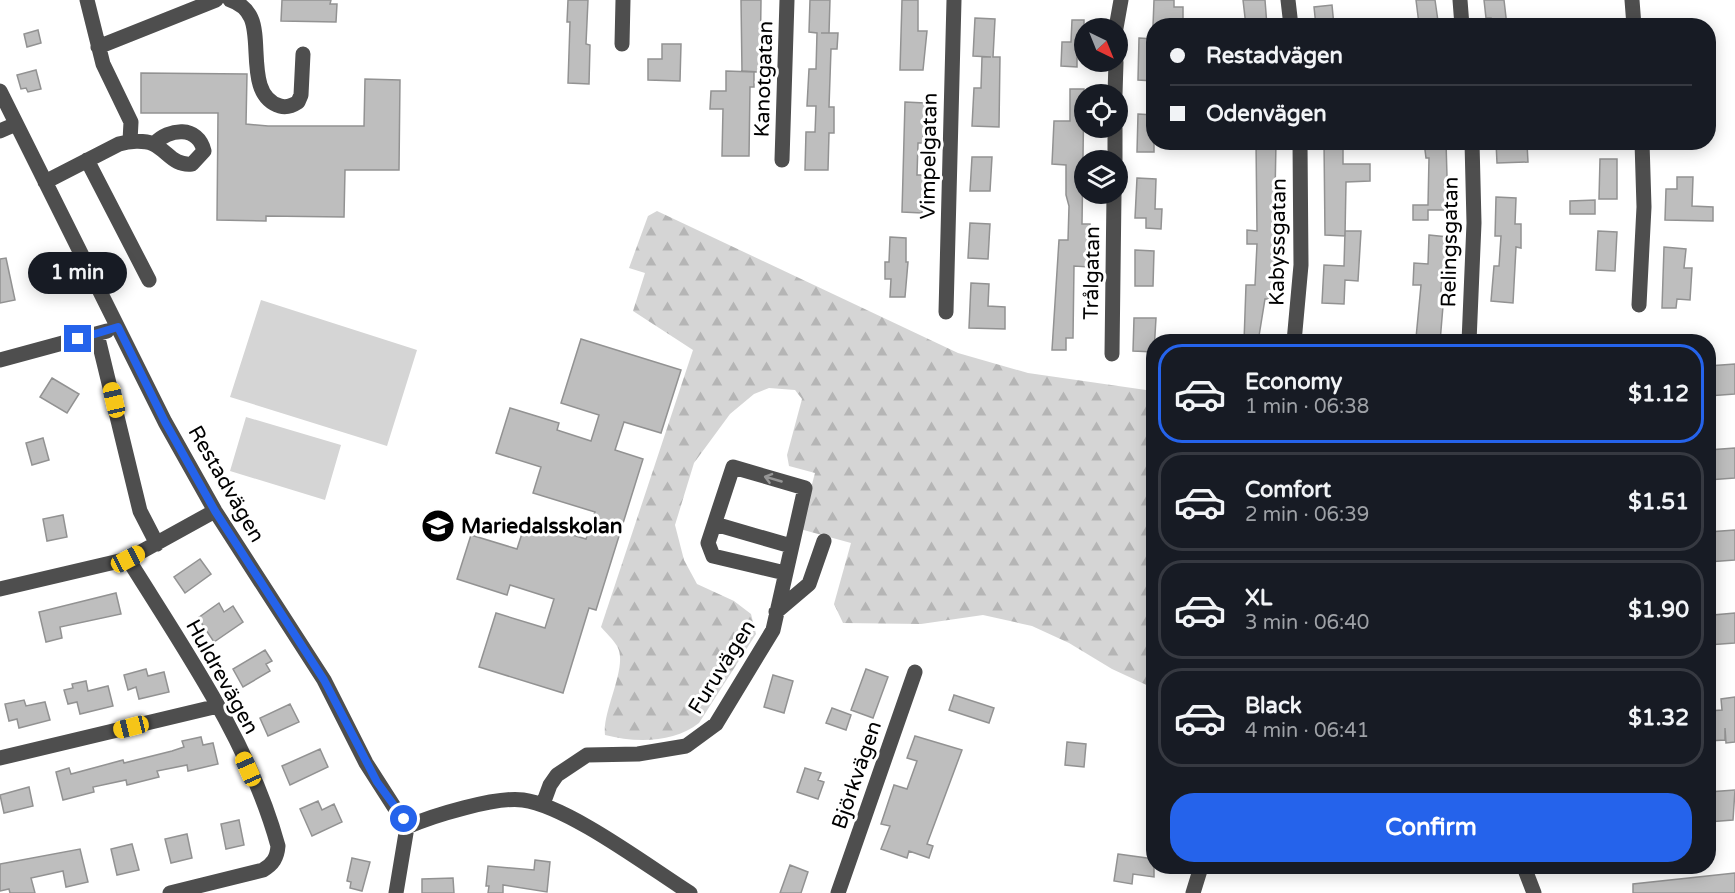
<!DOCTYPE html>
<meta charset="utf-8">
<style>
body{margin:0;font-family:"Varela Round",sans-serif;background:#20242c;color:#f1f3f6;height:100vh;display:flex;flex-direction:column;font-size:22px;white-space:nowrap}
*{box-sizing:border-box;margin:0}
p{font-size:20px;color:#9ea1a6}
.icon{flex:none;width:33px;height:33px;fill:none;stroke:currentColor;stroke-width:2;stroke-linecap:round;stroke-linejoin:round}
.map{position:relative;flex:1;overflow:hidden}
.sheet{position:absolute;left:1146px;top:334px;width:570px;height:540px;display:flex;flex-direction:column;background:#171b24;border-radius:24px;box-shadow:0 3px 15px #0003}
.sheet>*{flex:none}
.banner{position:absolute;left:1146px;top:18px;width:570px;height:132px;border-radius:24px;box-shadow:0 3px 15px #0003;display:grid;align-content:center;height:132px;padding:0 24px;background:#171b24}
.needle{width:39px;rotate:137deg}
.tools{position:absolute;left:1074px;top:18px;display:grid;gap:12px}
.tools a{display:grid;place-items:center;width:54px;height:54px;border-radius:50%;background:#171b24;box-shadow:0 3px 15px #0003;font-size:30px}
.end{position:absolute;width:27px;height:27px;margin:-14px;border:8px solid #2563eb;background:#fff;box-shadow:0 0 0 3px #fff}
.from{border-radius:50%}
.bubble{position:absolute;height:42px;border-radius:21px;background:#171b24;box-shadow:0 3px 15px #0003;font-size:20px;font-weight:800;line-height:42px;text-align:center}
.car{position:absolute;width:18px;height:36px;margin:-18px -9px;border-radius:8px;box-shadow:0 0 4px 2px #0007;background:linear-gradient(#f5c518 24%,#345 0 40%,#f5c518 0 76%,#345 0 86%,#f5c518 0)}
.banner b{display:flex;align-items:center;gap:21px;height:57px;font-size:22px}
.banner b+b{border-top:2px solid #363941}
.banner i{width:15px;height:15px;background:#f1f3f6}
ul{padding:10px 0 0;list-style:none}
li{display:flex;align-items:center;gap:18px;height:99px;margin:0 12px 9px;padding:0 12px;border:3px solid #363941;border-radius:24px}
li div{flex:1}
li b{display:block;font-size:22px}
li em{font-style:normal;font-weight:800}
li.on{border-color:#2563eb}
li>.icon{width:54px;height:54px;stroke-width:1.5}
.action{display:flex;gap:12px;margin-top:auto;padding:12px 24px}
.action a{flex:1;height:69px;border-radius:24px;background:#2563eb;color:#fff;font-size:24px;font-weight:800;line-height:69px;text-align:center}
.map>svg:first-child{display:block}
</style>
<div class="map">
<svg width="1735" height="893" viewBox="0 0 1735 893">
<defs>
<pattern id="forest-firs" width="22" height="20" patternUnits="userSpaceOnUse" patternTransform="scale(1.5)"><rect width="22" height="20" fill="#d5d5d5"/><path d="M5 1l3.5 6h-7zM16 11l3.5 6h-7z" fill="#b5b5b5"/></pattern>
<pattern id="park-tufts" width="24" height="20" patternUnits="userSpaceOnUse" patternTransform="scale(1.5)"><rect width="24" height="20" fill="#d5d5d5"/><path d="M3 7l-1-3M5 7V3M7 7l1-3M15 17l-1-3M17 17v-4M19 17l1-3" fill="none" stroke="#b5b5b5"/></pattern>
</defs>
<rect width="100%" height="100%" fill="#fff"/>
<path fill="#d5d5d5" d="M261 300 417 350 387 446 230 397Z
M246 417 341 445 325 500 230 471Z"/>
<path fill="url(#forest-firs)" d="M657 211 958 353 1028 373 1146 390V535L1154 542 1153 688 1112 669 1069 643 1032 626 983 615 921 624 843 623 834 604 851 543 800 529 815 473 789 466 787 455 802 399 795 390 769 388 754 394 730 414 694 463 675 525 684 560 697 584 734 601 751 614 756 634 699 723C674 743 636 743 605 735 602 710 629 666 617 646 613 639 606 633 601 627L693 350 633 311 645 273 629 268 648 216Z"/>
<path fill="url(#park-tufts)" d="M1146 390 1154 392 1153 542 1147 535Z"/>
<path fill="#bebebe" stroke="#929292" stroke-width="1.5" d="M282 0H331L330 4H337L336 22 281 21Z
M568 0H588L586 44 590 45 589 84 568 83 570 22H567Z
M741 0H761L760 72 742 71Z
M810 0H830L829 33H821H838L837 49H831L829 107H834V133H829L828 170H805L806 132H815L816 106H807L809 69H816L817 33 809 32Z
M902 0H918V31H927L923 70H900Z
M1154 0H1174V7H1183V26H1153Z
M1243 0H1265L1267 26H1246Z
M1416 0H1435L1438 21 1419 24Z
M1484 0H1504L1507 26H1491V18H1486Z
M1332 5 1334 26H1316L1314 7Z
M975 18 995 19 993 57H1000L999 127 972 126 974 88H981L982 57H991L973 56Z
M1072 20H1084V57H1077V67L1061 66 1062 42H1071Z
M38 30 41 43 27 47 24 34Z
M1139 38 1154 39V81L1138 80Z
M662 44H681L680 81 648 80V59H662Z
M36 70 41 89 28 92 26 88 21 89 17 75Z
M726 71 754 72V87H750L749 156H722L723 109H710L711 91H726Z
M141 73 247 74 246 124 268 126H364L365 79 400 80 399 170H345L344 217 266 216V221L217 220 218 113H141Z
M1070 89H1084L1082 224H1090L1089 267 1074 266 1073 338H1066V350H1052L1059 240H1068L1069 206 1066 195V165L1052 164 1054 121H1070Z
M905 102 925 103 923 143H918L917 175H924L922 213 902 212Z
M1138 114 1154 115V152H1137Z
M1256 142H1276L1275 195H1279L1274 299H1265L1258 342H1244L1246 285H1255L1257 244H1247V230L1257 231Z
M1324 142H1343V164H1370V181L1346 182 1345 236 1325 235Z
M1424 142H1446L1448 210H1428V220H1413V205H1428L1429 158H1426Z
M1496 142 1527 144 1528 162 1497 163Z
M972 157H992L990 191H970Z
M1600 159H1617V199H1599Z
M1677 177H1693L1692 206 1713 207V221L1665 220 1666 189H1677Z
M1137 178 1156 179 1155 209H1162L1161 229 1146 228V218H1135Z
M1496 197 1516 198 1515 224H1521V248L1516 247 1513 303 1491 301 1494 266H1499L1501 236H1495Z
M1595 200V214H1570V201Z
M970 223 990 224 988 259 968 258Z
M1345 231H1361L1358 281 1345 280 1344 304 1322 303 1324 265 1344 266Z
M1598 231 1617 232 1615 271 1596 270Z
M1429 235 1448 237 1445 277H1442L1440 306H1443L1440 342H1418L1419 338H1416L1421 285H1413L1414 263 1428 264Z
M890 237 906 238V262H908L905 297H890L891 279H885V262H889Z
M1664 247 1686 249 1684 268H1692L1690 300 1677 299 1676 308H1662Z
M1135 250 1154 251 1153 286H1135Z
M6 258 15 300 0 303V259Z
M971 283 989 284 988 306 1005 307V329L969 328Z
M1134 318H1156L1154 352 1133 351Z
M581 339 681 370 661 433 624 422 615 450 643 459 596 610 589 608 563 693 479 667 496 613 545 628 554 599 510 585 507 595 457 579 471 535 517 549 526 521 586 539 595 512 533 493 541 467 496 453 510 408 559 423 557 430 591 441 599 415 561 403Z
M1735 364V394L1708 396V366Z
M52 378 79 394 67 413 40 397Z
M43 438 49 460 32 465 26 443Z
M1735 448V478L1708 480V450Z
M63 515 67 537 47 541 43 519Z
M1735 530V560L1708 562V532Z
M200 559 211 574 185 593 174 577Z
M116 593 121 614 60 627 62 638 46 642 39 612Z
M219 603 224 612 233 606 243 622 214 642 198 618Z
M1735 613V643L1708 645V627L1714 626 1713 615Z
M265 650 272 661 266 664 270 671 243 687 233 669Z
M146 669 148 676 164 672 169 692 139 699 136 687 128 690 124 675Z
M866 669 888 677 873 718 851 710Z
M773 675 793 681 784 713 764 707Z
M86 681 88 691 108 686 113 706 80 714 77 702 68 704 64 690 73 688 72 684Z
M954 695 994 708 989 723 949 710Z
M1735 697V742L1726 743 1725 728V740L1708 741V711L1722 710 1721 699Z
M24 700 26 706 45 702 50 720 19 728 17 719 9 721 5 704Z
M290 704 299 722 268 736 260 718Z
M832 708 851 715 846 730 826 723Z
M915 736 962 750 927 844 933 846 929 858 909 851 907 858 881 849 890 826 881 824 894 785 907 789 917 761 907 758Z
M201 737 203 745 213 743 218 764 188 771 187 765 157 771 159 777 127 785 126 780 93 787 94 792 63 800 56 772 69 768 71 774 123 760 124 763 172 751 184 747 182 741Z
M1067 742 1086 744 1084 767 1065 765Z
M320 749 328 767 290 785 282 766Z
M805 768 821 773 818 780 824 782 818 799 797 792Z
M29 787 33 806 4 813 0 795Z
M1735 790 1733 820 1708 822V792Z
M318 801 322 810 334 804 342 822 312 836 300 809Z
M239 820 244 845 226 849 221 824Z
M187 834 192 858 171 863 165 839Z
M132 844 139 870 117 875 111 849Z
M80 849 88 882 66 887 63 871 31 878 35 893H10L9 889 0 891V864Z
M1118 854 1154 859V877L1133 874 1132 884 1114 881Z
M352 858 370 862 362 891 350 888 351 882 347 881Z
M535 860 550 862 547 892 503 885V893H488L489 886H486L488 866 534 870Z
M790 865 808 872 801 893H780Z
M1735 873V893H1633V884Z
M453 878 454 893H422V879Z"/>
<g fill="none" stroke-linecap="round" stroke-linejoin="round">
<path stroke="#4e4e4e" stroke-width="15" d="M87 0 103 64 131 122 130 141
M230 0C239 3 247 9 251 18 262 42 246 96 280 106 287 108 292 106 298 102L301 95 303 54
M1288 0 1291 26
M1460 0 1462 26
M1632 0 1634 26
M1116 28 1121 0
M622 44 623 0
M98 47 216 0
M0 91 165 422 215 511 324 680 366 763 407 827 396 893
M1115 94 1116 62
M0 131 16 124
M87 160 149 280
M782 160 787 0
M1115 160V128
M45 182 119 144C129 141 144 140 153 144 168 151 173 166 192 164L204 151C198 125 169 128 154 144
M1639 305 1644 207 1642 142
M946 312 954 0
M97 334 140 511 157 544
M1294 342 1301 265 1300 142
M1469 342 1474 223 1472 142
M1112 354 1114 194
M0 360 107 331
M715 524 791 546
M128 559C184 649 250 743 278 846 277 858 273 864 263 870L170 893
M0 589 128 559 215 511
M776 612 809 584 824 541
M0 758 218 706
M543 804 550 785 557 775 587 755 638 754 686 746 716 724 773 630 805 488 733 467 708 543 713 556 785 573
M407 827C431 816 497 796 523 800 568 806 649 867 690 893
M1524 867 1534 893
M838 893 915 672
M1193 893 1201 867"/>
</g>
<defs><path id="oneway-shaft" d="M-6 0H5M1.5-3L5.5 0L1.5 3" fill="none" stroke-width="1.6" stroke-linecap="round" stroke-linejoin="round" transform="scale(1.5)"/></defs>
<use stroke="#959595" href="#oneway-shaft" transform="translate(773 479) rotate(-164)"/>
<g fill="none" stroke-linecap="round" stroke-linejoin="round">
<path stroke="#2563eb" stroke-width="8" d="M78 339 118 327 165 422 215 511 324 680 377 782 404 819"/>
</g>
<defs>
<g id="school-disc" transform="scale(1.725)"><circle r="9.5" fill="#000" stroke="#fff"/><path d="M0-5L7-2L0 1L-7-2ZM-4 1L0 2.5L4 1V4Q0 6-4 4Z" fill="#fff"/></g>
</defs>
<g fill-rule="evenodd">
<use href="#school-disc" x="438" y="526"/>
</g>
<g text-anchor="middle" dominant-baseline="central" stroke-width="6" stroke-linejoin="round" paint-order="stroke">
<g font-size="21" fill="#000" stroke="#fff">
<text transform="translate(764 79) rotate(-88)">Kanotgatan</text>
<text transform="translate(929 156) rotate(-89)">Vimpelgatan</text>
<text transform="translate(1278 242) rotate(-89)">Kabyssgatan</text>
<text transform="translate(1450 242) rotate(-89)">Relingsgatan</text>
<text transform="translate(1092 273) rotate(-89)">Trålgatan</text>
<text transform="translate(226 484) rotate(60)">Restadvägen</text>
<text transform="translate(722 667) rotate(-58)">Furuvägen</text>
<text transform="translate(222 677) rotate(61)">Huldrevägen</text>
<text transform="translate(857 775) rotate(-71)">Björkvägen</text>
</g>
<g font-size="21" font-weight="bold" fill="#000" stroke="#fff" text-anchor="start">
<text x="461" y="526">Mariedalsskolan</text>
</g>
</g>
</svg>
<div class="tools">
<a><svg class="needle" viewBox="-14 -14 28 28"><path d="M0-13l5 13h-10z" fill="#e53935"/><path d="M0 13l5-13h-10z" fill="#9ea1a6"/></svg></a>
<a><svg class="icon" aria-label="locate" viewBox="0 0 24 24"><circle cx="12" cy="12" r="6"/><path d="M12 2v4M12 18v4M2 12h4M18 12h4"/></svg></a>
<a><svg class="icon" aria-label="layers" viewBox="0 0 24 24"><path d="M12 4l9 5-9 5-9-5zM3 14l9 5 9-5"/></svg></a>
</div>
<i class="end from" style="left:404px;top:819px"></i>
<i class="end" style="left:78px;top:339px"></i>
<div class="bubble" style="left:28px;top:252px;width:99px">1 min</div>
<i class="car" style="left:114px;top:400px;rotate:347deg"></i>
<i class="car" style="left:128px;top:559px;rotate:62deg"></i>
<i class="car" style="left:131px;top:727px;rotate:256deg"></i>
<i class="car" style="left:248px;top:769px;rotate:336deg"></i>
<div class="banner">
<b><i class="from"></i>Restadvägen</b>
<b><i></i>Odenvägen</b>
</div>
<section class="sheet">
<ul>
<li class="on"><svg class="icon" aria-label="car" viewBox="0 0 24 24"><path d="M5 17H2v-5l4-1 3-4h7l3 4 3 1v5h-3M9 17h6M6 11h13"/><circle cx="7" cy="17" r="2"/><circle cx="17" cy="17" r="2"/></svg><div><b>Economy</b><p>1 min · 06:38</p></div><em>$1.12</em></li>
<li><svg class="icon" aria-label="car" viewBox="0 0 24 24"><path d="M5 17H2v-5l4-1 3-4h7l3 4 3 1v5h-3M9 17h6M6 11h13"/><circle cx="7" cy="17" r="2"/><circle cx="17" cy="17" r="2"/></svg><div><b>Comfort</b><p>2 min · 06:39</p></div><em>$1.51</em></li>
<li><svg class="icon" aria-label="car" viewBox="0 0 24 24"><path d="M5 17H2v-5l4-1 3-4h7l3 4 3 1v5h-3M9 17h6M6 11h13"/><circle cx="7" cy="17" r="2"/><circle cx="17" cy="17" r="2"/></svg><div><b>XL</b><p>3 min · 06:40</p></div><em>$1.90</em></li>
<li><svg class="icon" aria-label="car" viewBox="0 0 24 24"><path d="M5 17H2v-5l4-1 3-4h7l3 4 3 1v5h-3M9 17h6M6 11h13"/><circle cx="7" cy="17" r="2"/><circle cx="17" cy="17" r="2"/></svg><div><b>Black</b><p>4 min · 06:41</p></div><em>$1.32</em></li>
</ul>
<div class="action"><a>Confirm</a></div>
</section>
</div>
